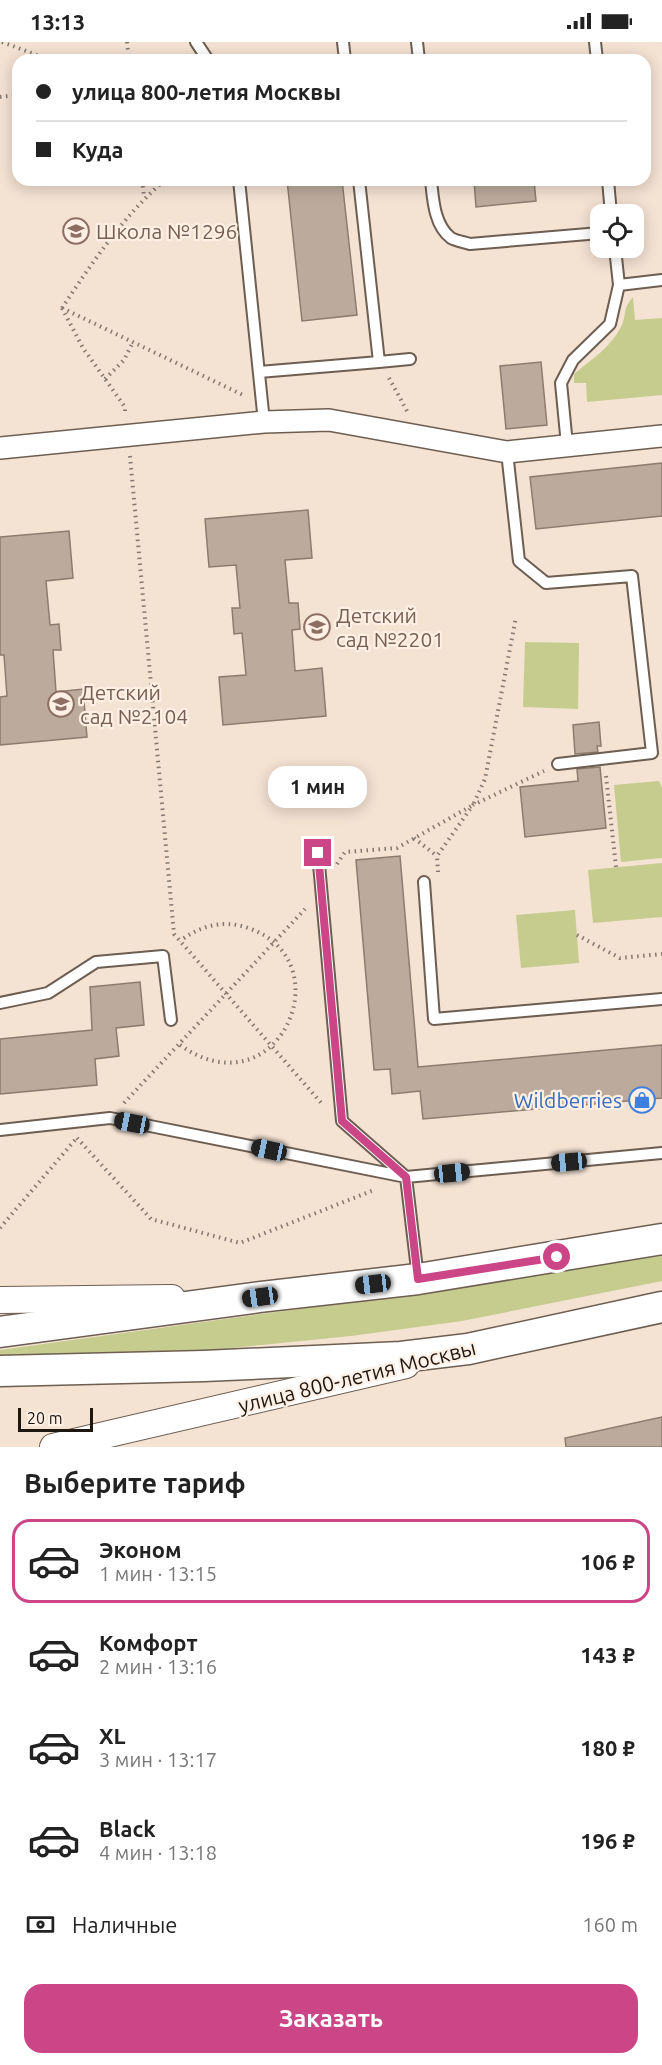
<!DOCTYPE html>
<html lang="ru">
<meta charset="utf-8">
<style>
body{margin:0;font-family:Ubuntu,sans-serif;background:#f6f6f6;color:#222;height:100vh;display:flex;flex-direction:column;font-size:22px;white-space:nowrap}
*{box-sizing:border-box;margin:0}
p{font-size:20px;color:#767676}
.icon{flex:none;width:33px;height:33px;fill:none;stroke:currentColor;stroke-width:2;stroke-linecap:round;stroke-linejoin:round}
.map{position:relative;height:1405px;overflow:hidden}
.panel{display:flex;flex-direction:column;background:#fff;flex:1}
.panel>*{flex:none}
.hud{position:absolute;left:12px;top:12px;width:639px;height:132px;border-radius:18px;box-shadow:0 3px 15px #0003;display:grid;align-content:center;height:132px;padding:0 24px;background:#fff}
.tools{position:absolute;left:590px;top:162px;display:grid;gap:12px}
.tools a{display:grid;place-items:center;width:54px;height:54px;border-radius:12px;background:#fff;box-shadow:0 3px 15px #0003;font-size:30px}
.scale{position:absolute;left:18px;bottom:15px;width:75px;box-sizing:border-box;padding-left:6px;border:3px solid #1d1611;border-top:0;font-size:16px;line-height:21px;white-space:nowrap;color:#1d1611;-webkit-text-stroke:4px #fef0e4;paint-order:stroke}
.end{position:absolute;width:27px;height:27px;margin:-14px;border:8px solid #cb4587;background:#fff;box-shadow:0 0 0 3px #fff}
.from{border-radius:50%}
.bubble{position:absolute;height:42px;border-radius:18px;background:#fff;box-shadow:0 3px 15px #0003;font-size:20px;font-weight:700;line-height:42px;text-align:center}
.car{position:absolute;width:18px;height:36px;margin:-18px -9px;border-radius:8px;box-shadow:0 0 4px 2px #0007;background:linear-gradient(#222 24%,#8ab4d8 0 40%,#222 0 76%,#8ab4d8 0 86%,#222 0)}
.hud b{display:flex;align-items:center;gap:21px;height:57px;font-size:22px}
.hud b+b{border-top:2px solid #e0e0e0}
.hud i{width:15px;height:15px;background:#222}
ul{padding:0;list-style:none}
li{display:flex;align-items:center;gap:18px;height:84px;margin:0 12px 9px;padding:0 12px;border:3px solid transparent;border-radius:18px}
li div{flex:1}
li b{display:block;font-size:22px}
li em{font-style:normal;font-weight:700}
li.on{border-color:#cb4587}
li>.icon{width:54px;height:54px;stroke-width:1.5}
h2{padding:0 24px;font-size:27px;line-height:72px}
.pay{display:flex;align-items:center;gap:15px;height:66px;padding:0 24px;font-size:22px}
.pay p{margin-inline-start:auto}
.action{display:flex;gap:12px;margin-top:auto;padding:12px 24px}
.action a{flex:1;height:69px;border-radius:18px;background:#cb4587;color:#fff;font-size:24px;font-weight:700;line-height:69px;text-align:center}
.status{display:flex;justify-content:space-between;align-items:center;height:42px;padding:0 30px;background:#fff;direction:ltr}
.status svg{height:16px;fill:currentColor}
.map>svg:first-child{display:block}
</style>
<div class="status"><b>13:13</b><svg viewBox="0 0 49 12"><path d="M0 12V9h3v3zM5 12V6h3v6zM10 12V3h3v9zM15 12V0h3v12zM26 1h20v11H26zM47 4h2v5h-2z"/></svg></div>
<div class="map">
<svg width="662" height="1405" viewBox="0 0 662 1405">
<rect width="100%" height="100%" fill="#f4e2d3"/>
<path fill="#c5cc8e" d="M633 255 635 278 662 276V353L587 360 586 341H574V332C592 317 610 306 621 285 627 273 622 267 633 255Z
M525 600 579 601 578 667 523 665Z
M659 739 662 746V816L621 820 614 743Z
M662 821V875L593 881 588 828Z
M575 868 579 921 521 926 516 873Z
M662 1211V1239L462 1279 351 1294 202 1309 0 1315V1308L501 1239Z"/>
<path fill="#bcab9d" stroke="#8c7c6e" stroke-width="1.5" d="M287 138H342L357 273 302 279Z
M474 138H534L536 159 476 165Z
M541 320 547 383 506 387 500 324Z
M662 421V474L536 487 530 435Z
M308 468 312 516 285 518 289 561H298L300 587 292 588 295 629 322 626 326 674 223 683 219 635 246 633 242 591 234 592 232 566H240L236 523 209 525 205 477Z
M69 489 73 536 46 539 50 583 59 582 61 608H53L56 650 83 647 87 695 0 703V655L7 654 4 613H0V495Z
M599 680 601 704H597L598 710 575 712 573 683Z
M600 725 606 786 525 795 520 745 578 739 577 727Z
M400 814 418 1025 662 1003V1056L423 1077 420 1049 392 1052 390 1027 374 1028 356 818Z
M140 940 144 983 116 986 119 1014 95 1017 97 1043 0 1052V997L92 988 90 945Z
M662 1375V1405H566L565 1396Z"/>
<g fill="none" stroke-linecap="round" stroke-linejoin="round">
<g stroke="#6d5e51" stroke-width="14">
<path id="service" d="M196 0 208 18
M343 0 345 18
M417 0 419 18
M595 0 597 18
M239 138 264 380
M431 138C433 157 434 183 451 196 456 199 464 200 470 202L600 191
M608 138 611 172
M615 206 619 243
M379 320 410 317
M259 330 379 320 359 138
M567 403 561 341 573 318 610 282 619 243 662 238
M507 410 519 519 546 541 632 534 652 711 558 722
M318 811 342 1079 406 1135 662 1111
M424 840 434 977 662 957
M0 961 48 951 96 920 163 914 171 978
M0 1088 110 1076 406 1135 418 1236"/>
</g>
<g stroke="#6d5e51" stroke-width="24">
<path id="minor" d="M0 406 264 380 329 378 507 410 662 394"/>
</g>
<g stroke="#6d5e51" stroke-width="28">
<path id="tertiary" d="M0 1258 172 1256
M53 1405 406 1323"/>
</g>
<g stroke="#6d5e51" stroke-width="33">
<path id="secondary" d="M0 1290 260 1255 418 1237 662 1197
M0 1329 204 1324 401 1315 468 1307 662 1265"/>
</g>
<path stroke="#84786e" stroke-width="4" stroke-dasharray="1.5 4.5" stroke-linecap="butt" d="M2 0 50 18
M127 0 129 18
M0 55 18 53
M142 138 144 154
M62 266 83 306 125 365V371
M62 266 245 354
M62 266C92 221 124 173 165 138
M389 336 407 369
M105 337 124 318 133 300
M130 414 174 892 323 1063
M606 734 616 825
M414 796 437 814
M337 822 345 810 397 806 473 763 485 737 516 575
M438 830 437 814 473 763 544 729
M577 893 620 916 662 912
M180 1003C277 1072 346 919 248 886 223 877 200 884 180 899
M124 1061 305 867
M77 1096 151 1177 240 1201 374 1148
M0 1186 75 1098"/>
<use href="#service" stroke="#fff" stroke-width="10"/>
<use href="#minor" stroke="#fff" stroke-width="21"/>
<use href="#tertiary" stroke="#fff" stroke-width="26"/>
<use href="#secondary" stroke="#fff" stroke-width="30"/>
</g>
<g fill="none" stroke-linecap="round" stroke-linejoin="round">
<path stroke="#cb4587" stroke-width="8" d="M318 811 342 1079 406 1135 418 1237 557 1215"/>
</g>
<defs>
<g id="school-ring" transform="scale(1.35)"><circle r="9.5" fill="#fef0e4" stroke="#8d6e63" stroke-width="1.5"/><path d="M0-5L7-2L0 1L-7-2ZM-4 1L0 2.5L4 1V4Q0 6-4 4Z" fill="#8d6e63"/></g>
<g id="shop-ring" transform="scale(1.35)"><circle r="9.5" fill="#fef0e4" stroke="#3f7fe0" stroke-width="1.5"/><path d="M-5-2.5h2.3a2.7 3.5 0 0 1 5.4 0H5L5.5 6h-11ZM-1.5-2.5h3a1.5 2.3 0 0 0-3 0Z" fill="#3f7fe0"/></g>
</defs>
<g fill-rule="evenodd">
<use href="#school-ring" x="76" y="189"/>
<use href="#school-ring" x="317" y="585"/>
<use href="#school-ring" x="61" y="662"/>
<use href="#shop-ring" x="642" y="1058"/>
</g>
<g text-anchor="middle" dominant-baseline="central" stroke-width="4.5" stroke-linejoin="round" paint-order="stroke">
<g font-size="21" fill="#785e54" stroke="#fef0e4" text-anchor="start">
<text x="96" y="189">Школа №1296</text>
<text x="336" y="573">Детский<tspan x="336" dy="24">сад №2201</tspan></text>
<text x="80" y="650">Детский<tspan x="80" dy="24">сад №2104</tspan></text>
</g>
<g font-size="21" fill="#366cbe" stroke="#fef0e4" text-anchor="end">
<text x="622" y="1058">Wildberries</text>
</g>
<g font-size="21" fill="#1d1611" stroke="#fef0e4">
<text transform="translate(357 1334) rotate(-14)">улица 800-летия Москвы</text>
</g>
</g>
</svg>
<div class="tools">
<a><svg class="icon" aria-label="locate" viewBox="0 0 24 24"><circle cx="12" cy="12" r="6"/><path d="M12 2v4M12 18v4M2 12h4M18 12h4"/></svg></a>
</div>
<div class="scale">20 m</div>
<i class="end from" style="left:557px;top:1215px"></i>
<i class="end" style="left:318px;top:811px"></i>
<div class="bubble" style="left:268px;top:724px;width:99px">1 мин</div>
<i class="car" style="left:132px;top:1081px;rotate:281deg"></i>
<i class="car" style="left:269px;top:1108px;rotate:282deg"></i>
<i class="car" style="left:569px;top:1120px;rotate:265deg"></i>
<i class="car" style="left:452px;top:1131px;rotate:84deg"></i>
<i class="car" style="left:373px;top:1242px;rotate:263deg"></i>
<i class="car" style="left:260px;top:1255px;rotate:262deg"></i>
<div class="hud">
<b><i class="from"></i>улица 800-летия Москвы</b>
<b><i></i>Куда</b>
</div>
</div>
<section class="panel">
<h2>Выберите тариф</h2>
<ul>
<li class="on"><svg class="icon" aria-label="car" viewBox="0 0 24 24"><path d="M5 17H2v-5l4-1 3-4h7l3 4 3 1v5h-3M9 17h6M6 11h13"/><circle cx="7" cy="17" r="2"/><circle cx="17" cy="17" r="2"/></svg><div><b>Эконом</b><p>1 мин · 13:15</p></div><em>106 ₽</em></li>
<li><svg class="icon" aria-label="car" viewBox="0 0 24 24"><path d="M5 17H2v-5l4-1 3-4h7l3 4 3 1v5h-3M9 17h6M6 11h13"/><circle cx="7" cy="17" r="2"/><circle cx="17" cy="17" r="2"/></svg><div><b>Комфорт</b><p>2 мин · 13:16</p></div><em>143 ₽</em></li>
<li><svg class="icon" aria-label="car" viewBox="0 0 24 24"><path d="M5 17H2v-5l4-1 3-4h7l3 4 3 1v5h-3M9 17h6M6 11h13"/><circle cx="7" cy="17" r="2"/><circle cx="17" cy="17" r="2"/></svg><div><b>XL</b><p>3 мин · 13:17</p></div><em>180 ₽</em></li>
<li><svg class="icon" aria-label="car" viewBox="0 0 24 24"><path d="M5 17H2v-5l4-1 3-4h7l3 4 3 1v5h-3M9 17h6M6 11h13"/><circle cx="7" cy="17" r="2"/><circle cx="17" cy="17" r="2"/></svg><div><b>Black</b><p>4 мин · 13:18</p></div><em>196 ₽</em></li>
</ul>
<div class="pay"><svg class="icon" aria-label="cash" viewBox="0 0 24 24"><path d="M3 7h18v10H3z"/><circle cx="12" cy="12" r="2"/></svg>Наличные<p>160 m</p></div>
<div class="action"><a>Заказать</a></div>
</section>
